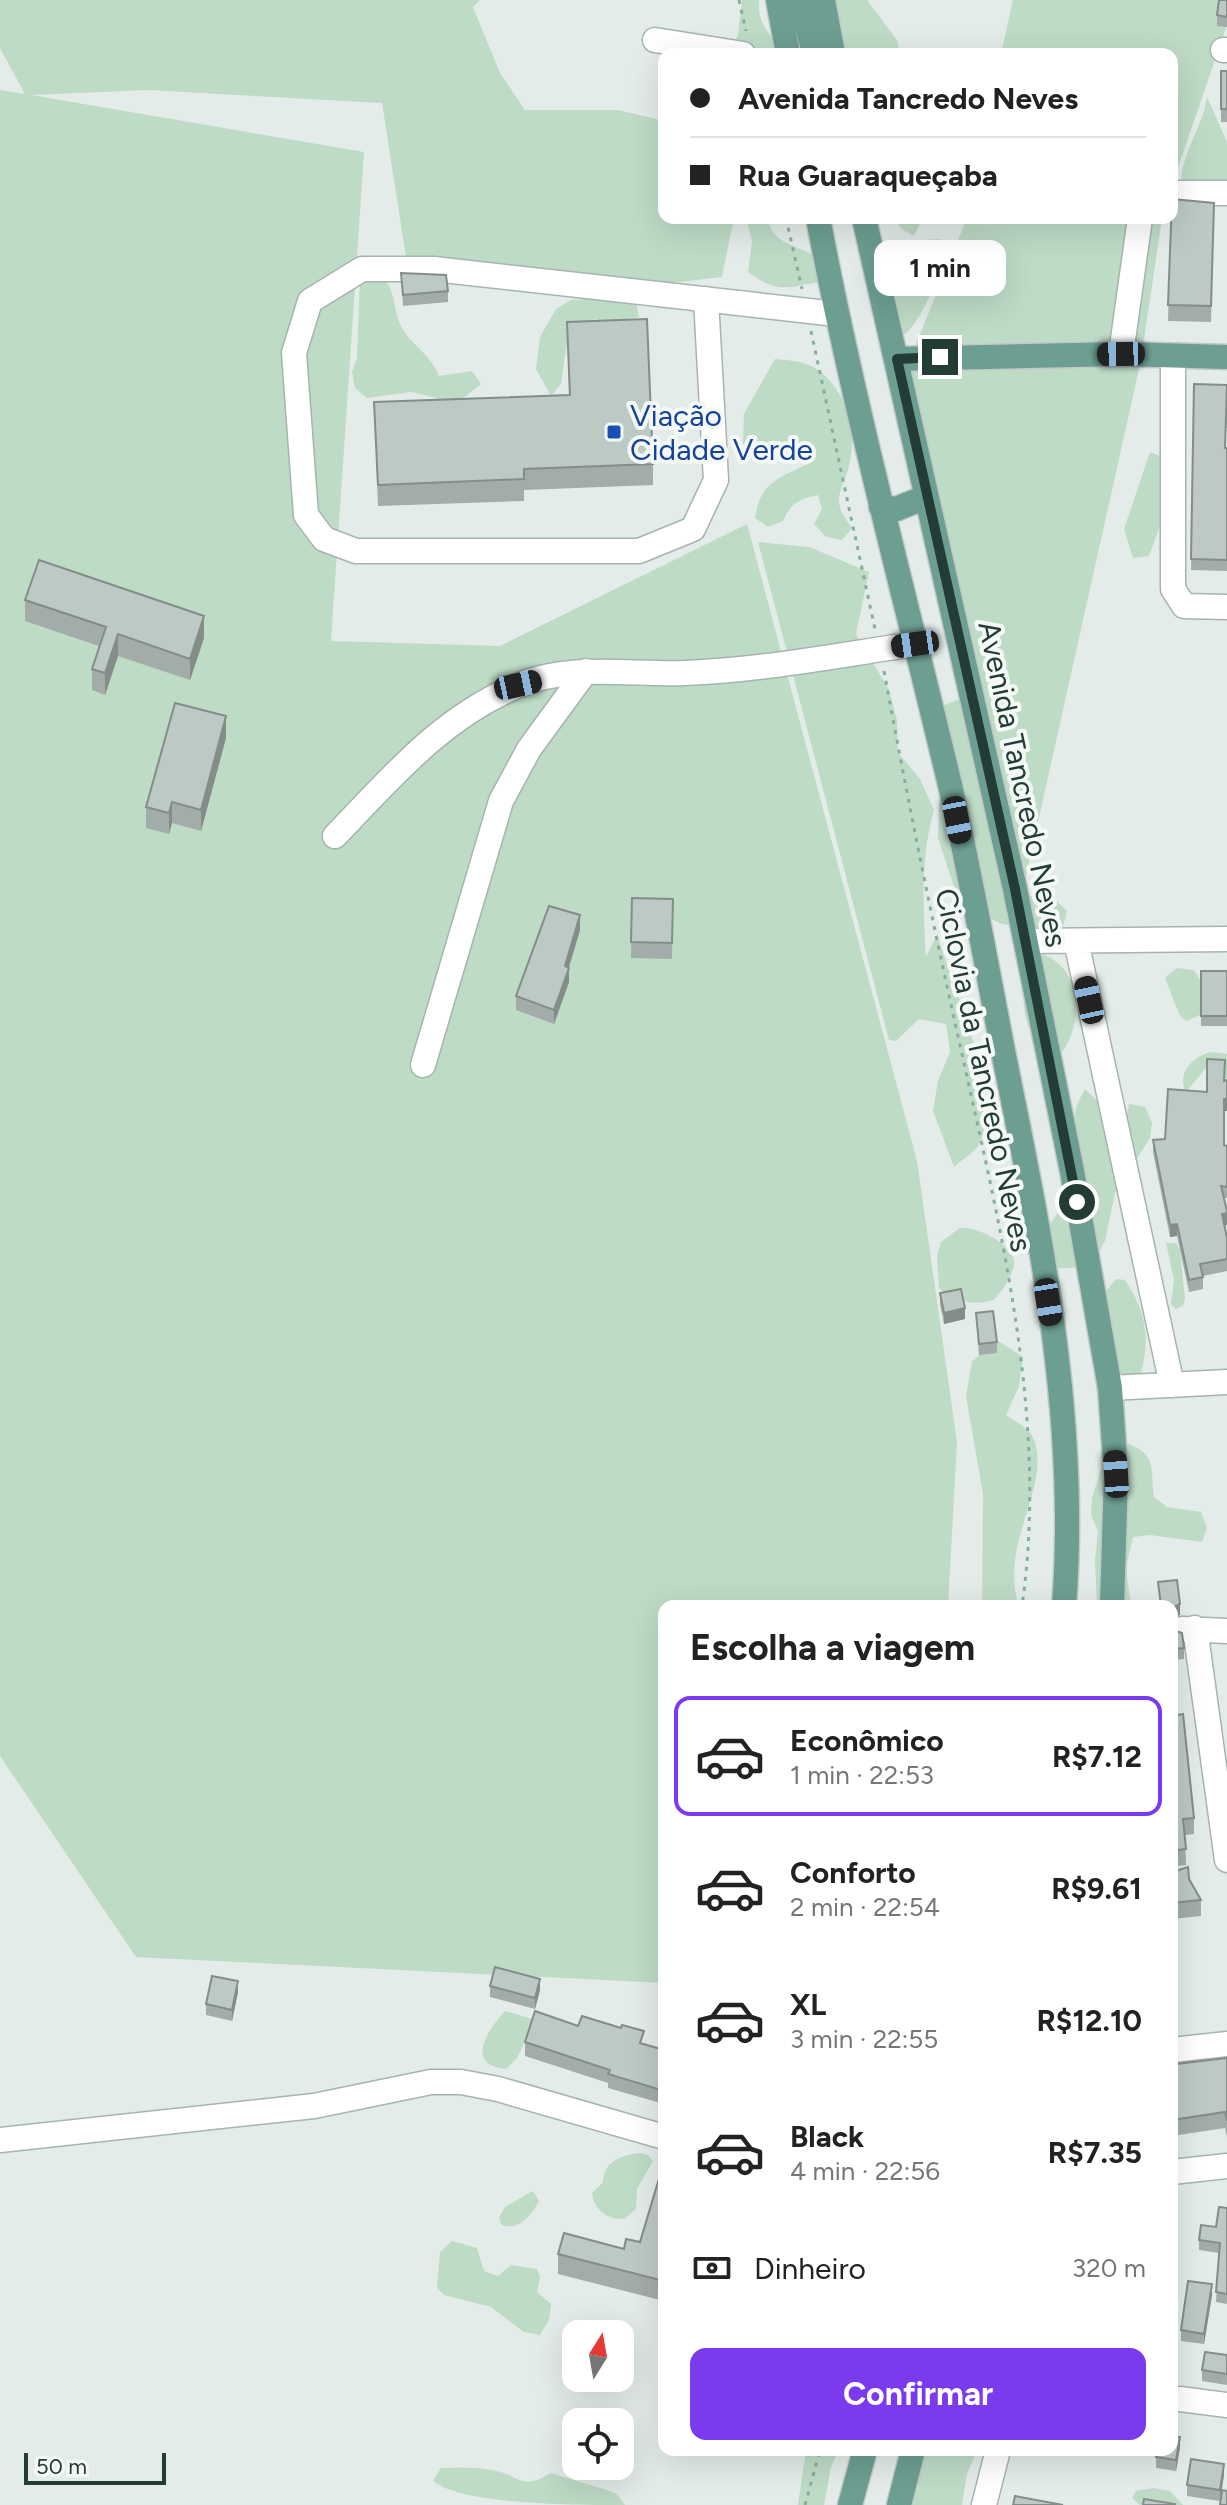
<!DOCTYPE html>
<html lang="pt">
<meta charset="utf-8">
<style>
body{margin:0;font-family:Figtree,sans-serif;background:#f6f6f6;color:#222;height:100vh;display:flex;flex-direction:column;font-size:30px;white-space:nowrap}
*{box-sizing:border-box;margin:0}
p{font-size:26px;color:#767676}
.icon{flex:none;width:44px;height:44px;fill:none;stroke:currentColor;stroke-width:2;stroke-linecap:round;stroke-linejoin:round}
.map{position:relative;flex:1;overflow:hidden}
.side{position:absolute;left:658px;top:1600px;width:520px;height:856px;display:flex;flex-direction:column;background:#fff;border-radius:16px;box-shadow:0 8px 32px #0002}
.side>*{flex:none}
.hud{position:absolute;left:658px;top:48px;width:520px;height:176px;border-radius:16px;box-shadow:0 8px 32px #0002;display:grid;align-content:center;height:176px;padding:0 32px;background:#fff}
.needle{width:52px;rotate:11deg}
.buttons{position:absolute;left:562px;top:2320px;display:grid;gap:16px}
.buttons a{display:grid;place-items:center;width:72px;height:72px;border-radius:16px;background:#fff;box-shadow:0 8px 32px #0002;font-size:40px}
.scale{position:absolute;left:24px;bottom:20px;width:142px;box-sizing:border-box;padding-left:8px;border:4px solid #243c36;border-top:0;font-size:22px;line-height:28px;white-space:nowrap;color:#243c36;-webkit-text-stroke:6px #f4f9f6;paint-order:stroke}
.end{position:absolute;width:36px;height:36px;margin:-18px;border:10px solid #243c36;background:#fff;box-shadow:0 0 0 4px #fff}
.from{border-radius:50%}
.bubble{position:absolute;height:56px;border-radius:16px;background:#fff;box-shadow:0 8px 32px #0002;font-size:26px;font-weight:700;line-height:56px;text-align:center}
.car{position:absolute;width:24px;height:48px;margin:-24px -12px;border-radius:10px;box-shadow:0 0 6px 2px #0007;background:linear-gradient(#222 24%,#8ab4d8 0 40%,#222 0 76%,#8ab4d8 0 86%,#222 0)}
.hud b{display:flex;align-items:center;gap:28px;height:76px;font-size:30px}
.hud b+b{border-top:2px solid #e0e0e0}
.hud i{width:20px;height:20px;background:#222}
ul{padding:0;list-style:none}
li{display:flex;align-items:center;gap:24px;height:120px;margin:0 16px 12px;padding:0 16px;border:4px solid transparent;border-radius:16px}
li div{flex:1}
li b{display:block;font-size:30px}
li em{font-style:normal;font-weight:700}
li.selected{border-color:#7c3aed}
li>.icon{width:72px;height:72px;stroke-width:1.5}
h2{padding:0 32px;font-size:36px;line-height:96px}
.pay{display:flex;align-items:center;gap:20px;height:88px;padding:0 32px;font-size:30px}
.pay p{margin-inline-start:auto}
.button{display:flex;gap:16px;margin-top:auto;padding:16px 32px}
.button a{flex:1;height:92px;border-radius:16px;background:#7c3aed;color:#fff;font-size:32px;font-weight:700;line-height:92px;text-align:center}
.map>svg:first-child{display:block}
</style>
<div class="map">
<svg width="1227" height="2505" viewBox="0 0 1227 2505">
<rect width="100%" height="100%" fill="#e3ece8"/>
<path fill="#bedbc6" d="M0 0H480L473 7 500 73 525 110H618L664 121V218H734L722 277 670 283 601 275 535 276 406 257 382 103 148 90 31 95 364 152 331 641 500 646 747 524 917 1161 957 1442 948 1606H664V1983L136 1957 0 1756V90L25 94 0 48Z
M742 0H759C757 29 773 31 779 54H729L738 35Z
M810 0H867L897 40 900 54H822Z
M1013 0H1227V25L1172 185V54H1001Z
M1207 97 1227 142V186L1181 182C1182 152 1203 127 1207 97Z
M746 218H767C773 243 793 245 814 255L820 282C785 287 780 295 748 272L752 241Z
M895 218H923L914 236 901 229Z
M967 218H1162L1141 360 1024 885 906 369Z
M941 239C950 256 920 330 900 337L886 267 889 251H914L926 240Z
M360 279 386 281C396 295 393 308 400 324 409 344 431 354 439 376L472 371 481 384 457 403 411 392 367 398 355 388 352 372 357 358Z
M603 298 636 302 639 317 608 322 594 319 567 343 561 384 551 396 536 369 540 337 556 309 571 300Z
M775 359C805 361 821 365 838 392 854 417 855 441 848 470 845 479 839 491 839 500 839 511 846 520 852 528L842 540 826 537 814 524 822 509 818 495C799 499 790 504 783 521L768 527 755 518C760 482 779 478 808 464L803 451C781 446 762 453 743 444L744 414Z
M1150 452 1165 458V512L1149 556 1133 558 1124 529Z
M758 542 809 547 869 572 856 634 889 690 897 720 898 753 920 779 934 810C920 859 923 906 926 957L937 935C951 979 1005 1104 978 1146 973 1154 961 1160 954 1167L933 1111 938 1081 950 1052 946 1024 919 1019 896 1041 889 1040Z
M960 699 1022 895 1055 899 1067 911 1063 926 1049 932 1002 924 967 909 957 896 938 838 940 774 931 710Z
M1036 952C1085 965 1086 1025 1057 1059 1032 1050 1021 1015 1024 989 1025 977 1032 964 1036 952Z
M1177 968 1194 970 1202 983 1200 1015 1186 1021 1180 1016 1165 978Z
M1211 1052 1227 1054V1090L1225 1072 1211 1062 1186 1092C1176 1074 1193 1056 1211 1052Z
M1085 1089 1105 1108 1126 1121 1129 1104 1145 1107 1152 1123 1150 1138 1115 1193 1105 1241 1096 1257 1082 1267 1050 1269 1039 1238C1057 1216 1086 1178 1081 1148 1076 1120 1069 1117 1085 1089Z
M960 1228C975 1226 1011 1243 1014 1260 1016 1271 1001 1294 993 1300 974 1306 953 1302 939 1288L937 1256 941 1242Z
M1166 1243H1176L1180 1250 1185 1299 1183 1306 1176 1309 1171 1304 1174 1280Z
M1116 1279 1125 1280C1148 1314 1151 1343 1138 1383L1118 1382 1103 1295Z
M995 1339 1023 1357 1019 1386 1006 1415C1013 1420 1026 1427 1031 1434 1057 1479 997 1543 1019 1606H982L983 1494 966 1396 972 1362Z
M1123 1441C1158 1456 1150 1463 1154 1497L1167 1507 1201 1512 1207 1528 1202 1542 1150 1535 1133 1537 1126 1568 1131 1606H1097L1095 1560 1098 1531 1091 1515 1092 1498 1102 1466Z
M505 2011 536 2020 517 2058 506 2069C462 2064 490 2028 505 2011Z
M640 2153 648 2155 653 2161 637 2189 636 2209 624 2219C606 2219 595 2211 592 2193L603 2182C604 2161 621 2155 640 2153Z
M533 2191 539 2201C531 2215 520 2231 502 2225L499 2218 505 2207Z
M452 2241 477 2248 484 2271 498 2276 511 2265 537 2269 540 2277 537 2292 551 2304 549 2320 540 2335 524 2332 491 2307 444 2295 437 2288 440 2252Z
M806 2450H839L831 2467 824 2505H798Z
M903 2450H977L967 2474 962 2505H900Z
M441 2468C457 2467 476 2467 492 2470 521 2475 520 2492 551 2473L616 2493 625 2505C578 2505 463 2505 433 2481Z
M1153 2488 1170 2491 1183 2505H1140L1132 2498 1136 2491Z"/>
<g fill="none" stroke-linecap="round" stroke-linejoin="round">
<g stroke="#a6b4af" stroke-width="27">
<path id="minor" d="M655 40 743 54
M1223 50H1227
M1172 193H1227
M706 299 716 480 693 529 639 551H356L324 539 306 515 294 353 310 301 362 269H434L836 314
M1121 354 1140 218
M1173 356V589L1184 606 1227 607
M335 836C391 778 441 718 517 686 569 663 630 675 685 673 763 670 839 655 915 644
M1026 941 1227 939
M1076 941 1172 1385
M423 1065 501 801 529 749 586 671
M1110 1388 1227 1382
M1195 1628 1227 1860
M1182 1629 1227 1631
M1172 2050 1227 2044
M0 2140 314 2106 431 2082H461L498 2089 664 2137
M1172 2172 1227 2166
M1180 2399 1227 2405
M984 2505 998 2450"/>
</g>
<g stroke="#c2c8c7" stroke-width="27">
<path id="major" d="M778 0 788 54
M795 0 803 9 814 54
M823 0 833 54
M818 218C854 409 905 596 950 785 972 880 988 976 1007 1071 1043 1247 1078 1426 1064 1606
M864 218 1015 889 1072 1171 1110 1388 1116 1474 1112 1606
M897 359 1121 354 1227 357
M881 507 896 509 926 497
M850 2505 865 2450
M899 2505 913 2450"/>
</g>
<path stroke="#86ada1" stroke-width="3" stroke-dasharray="4 6" stroke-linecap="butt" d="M739 0 746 31
M786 218 802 289
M811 331 875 629
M884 671C907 796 932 921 960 1045 1000 1228 1049 1418 1022 1606
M805 2505 820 2450"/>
<use href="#minor" stroke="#fff" stroke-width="24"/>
<use href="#major" stroke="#6c9e91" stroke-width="24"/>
</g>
<path fill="#a2ada9" d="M1227 0V27L1217 26V15Z
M1221 71H1227V122H1221Z
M1214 203 1211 322 1168 321 1171 218Z
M401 273 448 291V302L403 306Z
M567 322 653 464V485L524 490V501L378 506 374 402 569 395Z
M1194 384 1227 385V428H1226L1225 448H1227V571L1191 570Z
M25 600 204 638 190 680 118 656 105 695 92 690V669L99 646 25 621Z
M226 738 201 831 172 823 169 834 146 828V807Z
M632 898 673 899 672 959 631 958Z
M580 930 569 967V982L554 1024 516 1010V996Z
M1201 971H1227V1026H1201Z
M1224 1111V1145L1227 1146V1198H1224L1227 1211V1225L1224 1226 1227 1238V1271L1203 1276V1289L1189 1292 1177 1236 1170 1237 1153 1152V1140L1165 1139Z
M940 1293 965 1319 944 1324 940 1304Z
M976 1313 997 1342V1353L979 1355Z
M1172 1628 1184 1648V1659L1172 1660Z
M1172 1716 1194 1818V1834L1185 1835 1186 1865 1172 1867Z
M1172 1872 1189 1879 1201 1900V1916L1172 1919Z
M490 1986 540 1990 535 2009 490 1997Z
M238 1992 232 2021 206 2015V2004Z
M525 2042 644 2044 664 2050V2104L608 2088V2083L525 2056Z
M1227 2058V2137L1225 2128 1172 2136V2073L1176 2072V2064Z
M664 2162V2301L558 2274V2254L624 2249 640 2242Z
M1227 2208V2304L1216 2302 1219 2253 1199 2250V2240L1216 2227Z
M1212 2295 1204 2344 1181 2341V2330Z
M1227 2355V2385L1202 2381V2370Z
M1180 2447 1176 2471 1156 2468V2457Z
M1224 2475 1220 2501 1187 2496V2485Z"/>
<path fill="#848d89" d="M204 616V638L190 680V659Z
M118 634V656L105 695V673Z
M226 716V738L201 831V810Z
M172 802V823L169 834V813Z
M580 915V930L565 980V966Z
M569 968V982L554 1024V1010Z
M1224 1099H1227V1111H1224Z
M1227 1213V1225L1222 1226V1214Z
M1177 1224V1236L1170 1237V1225Z
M965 1308V1319L944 1324V1313Z
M1180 1604V1615L1172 1619V1608Z
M540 1979V1990L535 2009V1998Z
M238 1981V1992L232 2021V2010Z
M1212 2284V2295L1204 2344V2334Z
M1180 2437V2447L1176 2471V2460Z
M1224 2464V2475L1220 2501V2490Z"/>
<path fill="#bcc9c4" stroke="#848d89" stroke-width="2" d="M1219 0H1227V17L1217 15Z
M1221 71H1227V109H1221Z
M1172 199 1214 203 1211 306 1168 305Z
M401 273 446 275 448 291 403 295Z
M647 319 653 464 524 469V479L378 485 374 402 570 395 567 322Z
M1194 384 1227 385 1225 448H1227V560L1191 559Z
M39 560 204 616 190 659 118 634 105 673 92 669 106 627 25 600Z
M175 703 226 716 201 810 172 802 169 813 146 807Z
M632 898 673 899 672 943 631 942Z
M549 906 580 915 565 966 569 968 554 1010 516 996Z
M1201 971H1227V1016H1201Z
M1207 1059 1225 1060 1224 1081 1227 1080V1099H1224V1145L1227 1146V1187L1221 1186 1227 1211V1213L1222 1214 1227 1238V1259L1200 1264 1203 1277 1189 1280 1177 1224 1170 1225 1153 1140 1165 1139 1168 1089 1207 1092Z
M961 1289 965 1308 944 1313 940 1293Z
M993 1311 997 1342 979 1344 976 1313Z
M1177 1580 1180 1604 1172 1608V1606H1161L1158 1582Z
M1172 1628 1173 1630 1182 1633 1184 1648 1172 1649Z
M1183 1714 1194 1818 1183 1819 1186 1849 1172 1851V1716Z
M1188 1867 1189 1879 1201 1900 1172 1903V1872Z
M495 1967 540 1979 535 1998 490 1986Z
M212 1976 238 1981 232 2010 206 2004Z
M535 2011 578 2026 582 2016 621 2028 622 2025 644 2031 640 2043 664 2050V2091L608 2074 610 2070 525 2042Z
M1227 2058V2121L1225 2112 1172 2120V2073L1177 2072 1176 2064Z
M664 2162V2281L558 2254 564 2233 624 2249 626 2239 640 2242Z
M1219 2207 1227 2208V2294L1216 2292 1220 2243 1199 2240 1201 2225 1216 2227Z
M1188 2281 1212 2284 1204 2334 1181 2330Z
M1205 2352 1227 2355V2374L1202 2370Z
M1172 2436 1180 2437 1176 2460 1156 2457 1157 2450H1172Z
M1191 2459 1224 2464 1220 2490 1187 2485Z
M1222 2490 1227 2491V2505H1220Z
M1015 2496 1063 2505H1013Z
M1144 2499 1175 2504V2505H1143Z"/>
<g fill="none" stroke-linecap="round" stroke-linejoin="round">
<path stroke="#243c36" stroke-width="10" d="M940 357 897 359 1015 889 1077 1202"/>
</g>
<rect fill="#1a4fb4" stroke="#f4f9f6" stroke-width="3" x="606" y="424" width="16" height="16" rx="4"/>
<g text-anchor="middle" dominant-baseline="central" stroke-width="8" stroke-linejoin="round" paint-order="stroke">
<g font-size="30" fill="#164399" stroke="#f4f9f6" text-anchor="start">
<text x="630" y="415">Viação<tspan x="630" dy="34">Cidade Verde</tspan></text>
</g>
<g font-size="30" fill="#243c36" stroke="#f4f9f6">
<text transform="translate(1023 784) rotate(78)">Avenida Tancredo Neves</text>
<text transform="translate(984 1070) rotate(78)">Ciclovia da Tancredo Neves</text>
</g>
</g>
</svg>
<div class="buttons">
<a><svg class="needle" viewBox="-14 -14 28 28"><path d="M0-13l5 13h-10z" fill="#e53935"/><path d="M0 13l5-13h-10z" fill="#767676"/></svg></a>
<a><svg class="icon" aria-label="locate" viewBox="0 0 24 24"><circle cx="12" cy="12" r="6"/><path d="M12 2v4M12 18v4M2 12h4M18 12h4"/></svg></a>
</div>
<div class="scale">50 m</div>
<i class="end from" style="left:1077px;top:1202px"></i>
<i class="end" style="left:940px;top:357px"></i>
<div class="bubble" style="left:874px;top:240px;width:132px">1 min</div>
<i class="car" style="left:1121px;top:354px;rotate:269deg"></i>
<i class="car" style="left:915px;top:644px;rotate:262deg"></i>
<i class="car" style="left:518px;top:685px;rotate:78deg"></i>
<i class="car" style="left:957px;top:820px;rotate:169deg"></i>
<i class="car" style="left:1089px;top:1000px;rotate:348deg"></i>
<i class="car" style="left:1048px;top:1302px;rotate:171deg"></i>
<i class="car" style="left:1116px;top:1474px;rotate:356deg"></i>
<div class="hud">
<b><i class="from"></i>Avenida Tancredo Neves</b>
<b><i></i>Rua Guaraqueçaba</b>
</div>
<section class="side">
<h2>Escolha a viagem</h2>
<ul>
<li class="selected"><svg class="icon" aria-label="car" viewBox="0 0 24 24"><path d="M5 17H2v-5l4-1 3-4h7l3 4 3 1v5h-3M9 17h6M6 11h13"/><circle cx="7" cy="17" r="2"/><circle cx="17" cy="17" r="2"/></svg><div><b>Econômico</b><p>1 min · 22:53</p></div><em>R$7.12</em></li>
<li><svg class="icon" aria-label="car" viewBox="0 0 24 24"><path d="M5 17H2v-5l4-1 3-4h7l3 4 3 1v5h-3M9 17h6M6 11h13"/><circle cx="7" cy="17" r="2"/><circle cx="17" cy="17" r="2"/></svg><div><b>Conforto</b><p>2 min · 22:54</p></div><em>R$9.61</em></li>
<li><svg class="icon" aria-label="car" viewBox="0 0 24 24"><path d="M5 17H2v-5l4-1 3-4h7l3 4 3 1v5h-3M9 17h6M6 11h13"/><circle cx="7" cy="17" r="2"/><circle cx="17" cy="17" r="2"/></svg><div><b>XL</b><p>3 min · 22:55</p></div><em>R$12.10</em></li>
<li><svg class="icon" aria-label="car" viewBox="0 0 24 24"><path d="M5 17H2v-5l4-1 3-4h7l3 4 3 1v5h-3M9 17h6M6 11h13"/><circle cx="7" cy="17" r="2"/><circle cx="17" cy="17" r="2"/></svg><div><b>Black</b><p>4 min · 22:56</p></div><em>R$7.35</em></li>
</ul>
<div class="pay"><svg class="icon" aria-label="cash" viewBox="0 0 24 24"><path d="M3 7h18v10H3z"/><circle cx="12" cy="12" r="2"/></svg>Dinheiro<p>320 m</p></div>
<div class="button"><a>Confirmar</a></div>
</section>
</div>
